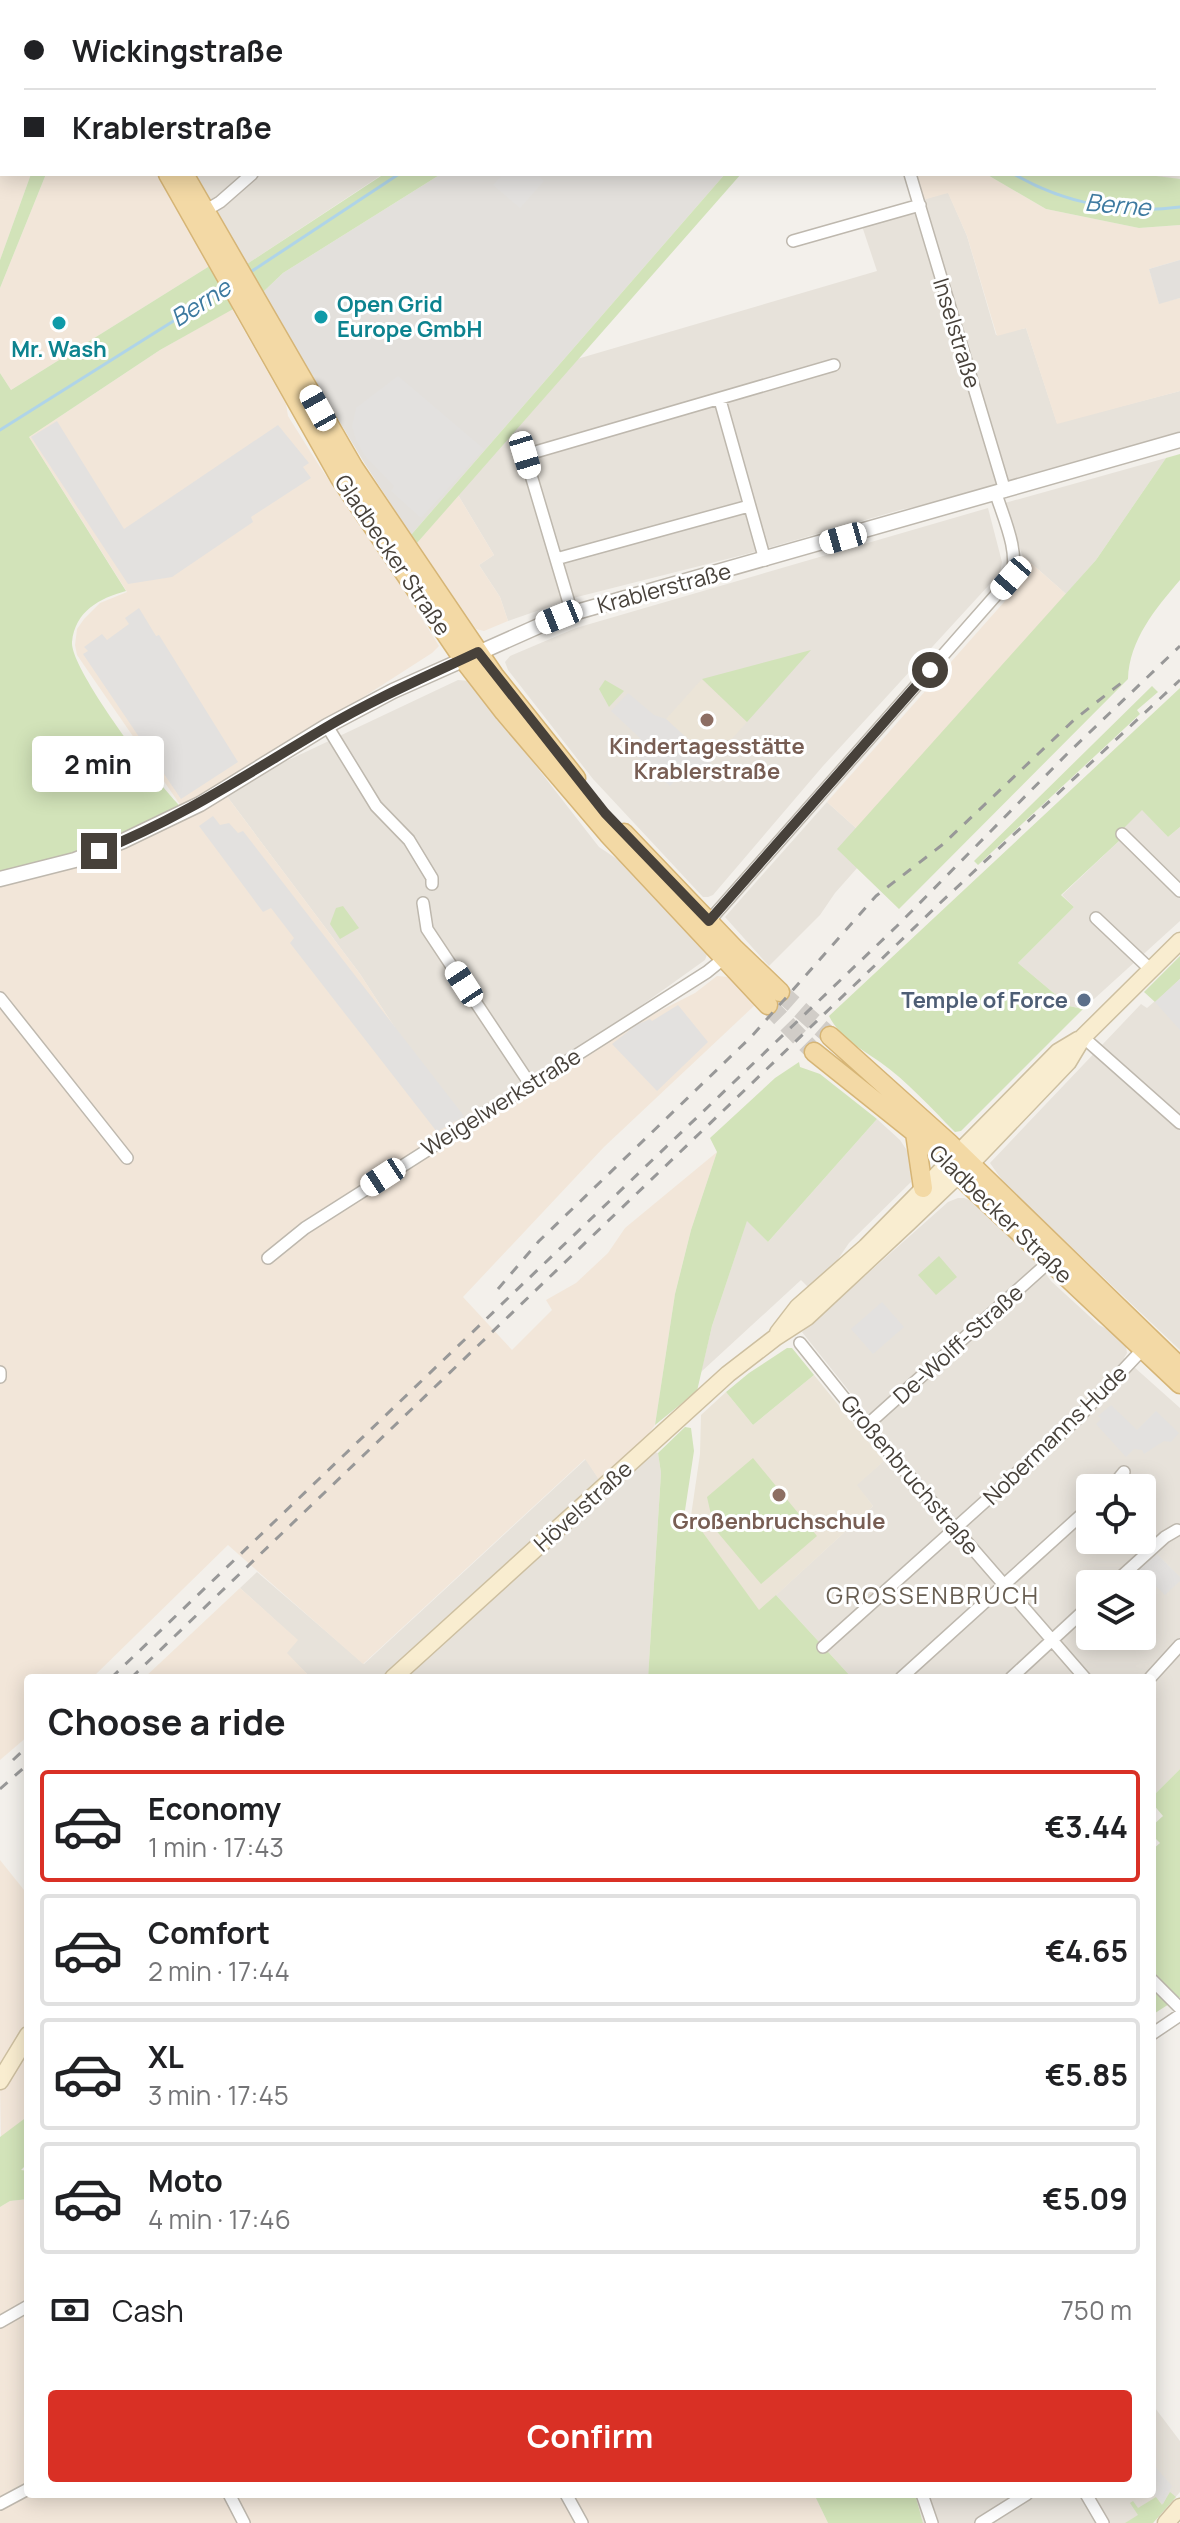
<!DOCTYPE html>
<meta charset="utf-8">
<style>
body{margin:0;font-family:Manrope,sans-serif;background:#f6f6f6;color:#202124;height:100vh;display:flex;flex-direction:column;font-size:30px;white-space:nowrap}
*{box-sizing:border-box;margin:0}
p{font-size:26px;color:#757577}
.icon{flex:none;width:44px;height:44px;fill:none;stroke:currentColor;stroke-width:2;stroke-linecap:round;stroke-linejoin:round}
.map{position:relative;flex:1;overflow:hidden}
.drawer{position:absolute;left:24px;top:1674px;width:1132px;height:824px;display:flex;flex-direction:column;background:#fff;border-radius:8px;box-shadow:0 4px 20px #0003}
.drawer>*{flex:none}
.guide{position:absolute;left:0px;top:0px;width:1180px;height:176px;box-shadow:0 4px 20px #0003;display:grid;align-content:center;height:176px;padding:0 24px;background:#fff}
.controls{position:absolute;left:1076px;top:1474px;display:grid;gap:16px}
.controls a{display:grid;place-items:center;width:80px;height:80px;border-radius:8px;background:#fff;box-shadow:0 4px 20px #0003;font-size:40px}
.end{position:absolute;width:36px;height:36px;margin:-18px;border:10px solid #47413a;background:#fff;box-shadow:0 0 0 4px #fff}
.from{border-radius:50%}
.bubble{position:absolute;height:56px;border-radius:8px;background:#fff;box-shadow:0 4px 20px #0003;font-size:26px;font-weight:700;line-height:56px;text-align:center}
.car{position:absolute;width:24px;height:48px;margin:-24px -12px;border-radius:10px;box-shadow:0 0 6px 2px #0007;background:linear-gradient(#fff 24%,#345 0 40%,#fff 0 76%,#345 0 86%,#fff 0)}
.guide b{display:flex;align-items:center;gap:28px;height:76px;font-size:30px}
.guide b+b{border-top:2px solid #e0e0e0}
.guide i{width:20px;height:20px;background:#202124}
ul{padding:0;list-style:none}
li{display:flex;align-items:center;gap:24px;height:112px;margin:0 16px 12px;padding:0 8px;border:4px solid #e0e0e0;border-radius:8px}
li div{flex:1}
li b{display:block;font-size:30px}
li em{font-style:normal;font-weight:700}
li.on{border-color:#d93025}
li>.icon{width:72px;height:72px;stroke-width:1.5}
h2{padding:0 24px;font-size:36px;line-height:96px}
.pay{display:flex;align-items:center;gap:20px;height:88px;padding:0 24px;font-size:30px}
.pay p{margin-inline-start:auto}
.primary-button{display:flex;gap:16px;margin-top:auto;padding:16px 24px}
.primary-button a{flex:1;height:92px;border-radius:8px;background:#d93025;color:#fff;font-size:32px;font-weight:700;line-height:92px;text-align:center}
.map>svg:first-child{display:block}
</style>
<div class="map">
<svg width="1180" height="2523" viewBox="0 0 1180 2523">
<rect width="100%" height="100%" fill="#f3f0eb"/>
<path fill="#e7e2da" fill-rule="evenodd" d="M99 0H456L98 2Z
M460 0H865L457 2Z
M1016 0H1180V181L1135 174H1178V2H1013Z
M189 174H383L244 266Z
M948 192 967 236 996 335 1026 328 1057 423 1180 391V438L1006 489 919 201Z
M918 207 1003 489 900 510 747 554 577 597 508 621 500 597 479 565 494 555 458 495 577 359 877 271 861 223Z
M1166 458 1096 560 1066 594 1022 555 1005 503Z
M988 508 1002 562 1000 573 823 766 713 895 708 897H703L593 779 508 670 505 662 510 656 576 628Z
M458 680 470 681 599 847 620 861 708 952 705 960 596 1038 457 1123 360 974 223 791Z
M827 802 857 829 838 849 858 867 835 893 820 915 769 966 725 917Z
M1142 809 1168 837 1180 827V921L1083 1009 1069 1006 1018 963 1074 907 1062 895 1119 841 1117 834Z
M1180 979V1350L1004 1183 990 1163 1141 1004 1147 1008Z
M877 1119 900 1140 910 1155 911 1182 849 1243 832 1268 808 1287 801 1280 701 1372 712 1326 747 1220 768 1242Z
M958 1198H964L979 1204 1029 1251 1051 1281 1099 1325 1109 1330 1126 1346 1127 1353 1124 1358 1180 1408V1769L1152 1797V1678H852L776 1595 873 1506 856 1485 896 1450 802 1332 948 1202ZM1090 1488H1142V1540H1090ZM1090 1584H1142V1636H1090Z
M649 1450 658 1453 661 1473 648 1678H311L286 1653 297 1640 240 1588 257 1572 364 1664 586 1459 602 1484Z
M1152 2404 1180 2441V2492L1153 2523H923L915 2494H1152Z"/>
<path fill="#f2e6d9" d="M0 0 72 2H2V174H31L0 260Z
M894 0H1016L892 2Z
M46 174H166L216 262 11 390 0 373V288Z
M911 174H986L1046 209 1139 228 1180 225V260L1149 269 1159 303 1180 298V391L1057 424 1026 328 997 336 967 236 948 193 919 201Z
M232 309 286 404 288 416 320 467 392 571 439 646 432 653 323 723 183 809 77 655 75 645 77 629 84 619 100 603 127 592 29 437 160 350Z
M458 495 494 555 479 565 500 597 508 621 484 631 476 629 473 625 417 543Z
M1022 555 1066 594 857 829 827 802 1027 576Z
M223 791 360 974 461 1129 640 1021 695 993 717 976 729 977 755 1005 604 1147 463 1297 512 1350 552 1310 546 1300 576 1283 608 1253 625 1228 717 1152 691 1230 675 1294 655 1425 629 1460 602 1484 585 1459 363 1664 228 1545 92 1678H28V1736L0 1760V882Z
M240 1588 298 1640 287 1653 311 1678H144Z
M0 1860 28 1895V2032L0 2078Z
M28 2038V2116L1 2138 0 2085Z
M28 2199V2494H814L828 2523H0V2207L10 2201Z"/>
<path fill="#e3e0dc" d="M441 174H725L411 535 365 464 262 293 283 273Z
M1180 260V298L1159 304 1149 269Z"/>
<path fill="#ebe4d7" d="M702 679 747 722 712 761 666 719Z
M814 1375 884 1461 857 1485 873 1506 759 1611 691 1516 700 1454 701 1415 726 1392 753 1425Z"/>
<path fill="#d2e3b9" d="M31 174H46L0 288V260Z
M384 174H441L283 273 262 293 160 350 29 437 126 591C100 598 75 611 72 642 70 669 160 788 183 809L76 854 0 874V373L11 390 216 262 244 266Z
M725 174H741L417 543 411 535Z
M986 174H1140L1180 179V225L1139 228 1046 209Z
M1180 454V580C1156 608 1129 640 1128 679L899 909 837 849 1096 560 1166 458Z
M811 650 747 722 702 679Z
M605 680 624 691 609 707 599 689Z
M1152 686 1158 692 1137 710 1140 714 978 865 974 861Z
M1180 688V827L1168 837 1142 810 1118 834 1119 841 1061 895 1074 907 1018 963 1069 1006 1083 1009 961 1131 955 1132C931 1108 907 1081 880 1062 859 1047 841 1039 829 1016Z
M343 906 359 928 340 939 330 924 336 908Z
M1180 956V979L1155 1002 1144 992Z
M799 1062 800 1067 820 1074 877 1119 768 1242 747 1221 712 1326 697 1391 655 1425 675 1294 691 1230 717 1152 710 1138 775 1078Z
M939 1256 957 1277 936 1295 918 1275Z
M787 1348H792L814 1375 753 1425 726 1392 749 1373Z
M685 1427 691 1428 694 1451 684 1517 691 1516 759 1610 776 1595 852 1678H648L661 1473 658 1453Z
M753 1458 817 1536 761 1584 714 1528 707 1497Z
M1180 1769V1997L1152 2015V1850L1160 1843 1152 1835V1826L1163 1816 1152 1803V1797Z
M28 2116V2163L21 2170 28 2171V2199L10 2201 0 2207V2137Z
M1170 2492 1176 2497 1153 2523H1125L1138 2515 1130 2503 1133 2501 1138 2508 1156 2497 1162 2505Z
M814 2494H915L923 2523H828Z"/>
<path fill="#e3e1df" d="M503 174H537L544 181 520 208 493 185Z
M398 376 484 449 421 518 391 491 394 486 365 456 356 440 352 426 356 408Z
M57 421 124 529 278 425 309 463 303 467 311 478 251 517 253 522 172 577 128 584 31 437Z
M139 608 156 636 159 635 238 762 181 799 83 654 88 651 84 647 102 634 107 640 129 624 125 618Z
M628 693 654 715 666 719 712 761 697 778 685 769 670 786 628 748 640 738 611 711Z
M213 816 220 825 229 823 238 833 243 831 464 1116 437 1132 290 943 294 938 271 908 263 912 199 826Z
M1180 979V1030L1155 1002Z
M678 1005 708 1042 657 1091 612 1044 636 1025 650 1019 652 1021Z
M882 1302 904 1327 873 1354 851 1329Z
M1111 1405 1137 1430 1156 1411 1179 1433 1171 1442 1164 1441 1144 1454 1142 1450 1134 1449 1126 1457 1096 1424 1101 1419 1098 1416Z
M1157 1554 1180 1577V1581L1165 1595 1139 1570Z
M1152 2463 1172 2486 1163 2504 1152 2492Z"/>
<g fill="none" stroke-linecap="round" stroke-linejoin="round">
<path stroke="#afd4e8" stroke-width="3" d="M1014 174C1063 203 1124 215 1180 207
M249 273 399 174
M0 430 226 288"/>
<path stroke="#d1cdc8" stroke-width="18" stroke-dasharray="18 9" stroke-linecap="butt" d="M780 992 830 1036
M768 1005 814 1052"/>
<g stroke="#beb8ae" stroke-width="14">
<path id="minor" d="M205 0 206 2
M236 0 237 2
M390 0 391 2
M222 2 225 0
M455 2 458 0
M708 2 711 0
M1080 2 1083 0
M910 174 1005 491
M203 212 220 202 252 174
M793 241 920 205
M720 400 765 560
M556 559 749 506
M572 613 525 455 834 365
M327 726 376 806 409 840 432 878V884
M1122 834 1180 891
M423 903 427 929 530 1084
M1096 918 1151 970
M709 921 1011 578C1020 553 1004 519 996 494
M0 998 127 1158
M1083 1037 1180 1123
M268 1258 305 1228 707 972 728 955
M800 1343 873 1434 1085 1678
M0 1372V1377
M866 1426 1050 1261
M1111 1488 1124 1472
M1113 1584 1165 1537 1177 1530
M823 1647 1077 1419 1143 1349
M901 1678 1090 1507
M1011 1678 1090 1605
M1150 1678 1180 1645
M1152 1980 1180 2008
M1152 2034 1180 2015
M0 2322 28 2306
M229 2494 244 2523
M566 2494 582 2523
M922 2494 932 2523
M1086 2494 1103 2523
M0 2504 28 2489
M981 2523 1027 2494"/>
</g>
<g stroke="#beb8ae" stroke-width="17">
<path id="tertiary" d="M0 879 75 860 123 841 200 804 327 726 393 691 559 617 1180 440"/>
</g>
<g stroke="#cdbfa0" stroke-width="19">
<path id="secondary" d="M778 1333 798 1307 866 1247 1058 1052 1078 1040
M393 1678 728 1374 776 1337 807 1317 910 1221 979 1155 1068 1062 1083 1037 1180 941
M0 2081 28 2035
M1166 2523 1180 2507"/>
</g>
<g stroke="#d6b576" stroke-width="21">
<path id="primary" d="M84 0 86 2
M168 174 340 478 463 659 504 712 608 834 768 1005
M184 174 354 468 494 675 576 778
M624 833 734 948 780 992
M830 1036 949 1143 1180 1367
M814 1052 934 1148 969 1185 1180 1384
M915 1133 923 1188"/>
</g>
<use href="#minor" stroke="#fff" stroke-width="11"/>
<use href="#tertiary" stroke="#fff" stroke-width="14"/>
<use href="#secondary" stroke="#f9edd0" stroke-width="16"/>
<use href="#primary" stroke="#f3d9a5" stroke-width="18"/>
<path stroke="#989898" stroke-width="3" stroke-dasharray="10 10" stroke-linecap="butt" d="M498 1289 539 1241 752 1036 876 896 942 845 1075 719 1125 680
M111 1678 897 926 1068 753 1180 646
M131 1678 939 904 1180 680
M13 1760 28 1746
M0 1789 28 1764"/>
</g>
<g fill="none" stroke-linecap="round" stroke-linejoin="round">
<path stroke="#47413a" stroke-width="10" d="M99 851C180 819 250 772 325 728 374 699 427 676 478 652L605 813 709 921 930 670"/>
</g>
<g fill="#0f9aa8" stroke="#fff" stroke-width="3">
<circle cx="321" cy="317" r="8"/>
<circle cx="59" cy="323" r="8"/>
</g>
<g fill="#8d6e63" stroke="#fff" stroke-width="3">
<circle cx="707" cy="720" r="8"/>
<circle cx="779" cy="1495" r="8"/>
</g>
<circle fill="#5c6f8a" stroke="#fff" stroke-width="3" cx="1084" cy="1000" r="8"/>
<g text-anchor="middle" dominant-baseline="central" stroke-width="6" stroke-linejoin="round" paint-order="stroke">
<g font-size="22" font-weight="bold" fill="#0d838f" stroke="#fff" text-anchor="start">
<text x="337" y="304">Open Grid<tspan x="337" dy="25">Europe GmbH</tspan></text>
<text x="59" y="349" text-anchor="middle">Mr. Wash</text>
</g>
<g font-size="22" fill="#47413a" stroke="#fff">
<text transform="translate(957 333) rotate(73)">Inselstraße</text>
<text transform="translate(393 555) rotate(56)">Gladbecker Straße</text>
<text transform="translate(664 588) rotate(-15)">Krablerstraße</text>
<text transform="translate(501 1102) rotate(-32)">Weigelwerkstraße</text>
<text transform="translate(1001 1214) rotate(44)">Gladbecker Straße</text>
<text transform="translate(958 1344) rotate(-42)">De-Wolff-Straße</text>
<text transform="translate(1055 1435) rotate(-44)">Nobermanns Hude</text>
<text transform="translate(910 1475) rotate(50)">Großenbruchstraße</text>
<text transform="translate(583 1506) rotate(-42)">Hövelstraße</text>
</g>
<g font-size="22" font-weight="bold" fill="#785e54" stroke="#fff">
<text x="707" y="746">Kindertagesstätte<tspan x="707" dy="25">Krablerstraße</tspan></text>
<text x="779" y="1521">Großenbruchschule</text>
</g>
<g font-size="22" font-weight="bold" fill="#4e5e75" stroke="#fff" text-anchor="end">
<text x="1068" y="1000">Temple of Force</text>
</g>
<g font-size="24" font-style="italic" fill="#3d7aa0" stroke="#fff">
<text transform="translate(1118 204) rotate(5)">Berne</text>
<text transform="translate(200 302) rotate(-33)">Berne</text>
</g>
<g font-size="24" letter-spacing="2" fill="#685e52" stroke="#fff">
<text x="933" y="1594">GROSSENBRUCH</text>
</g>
</g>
</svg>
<div class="controls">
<a><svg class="icon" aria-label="locate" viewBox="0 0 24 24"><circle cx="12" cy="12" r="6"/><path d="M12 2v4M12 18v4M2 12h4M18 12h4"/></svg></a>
<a><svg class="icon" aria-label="layers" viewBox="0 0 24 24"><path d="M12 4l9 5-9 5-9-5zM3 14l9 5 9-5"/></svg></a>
</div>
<i class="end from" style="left:930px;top:670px"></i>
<i class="end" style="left:99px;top:851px"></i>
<div class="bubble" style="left:32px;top:736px;width:132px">2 min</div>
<i class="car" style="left:318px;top:408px;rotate:331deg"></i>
<i class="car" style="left:525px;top:455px;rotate:163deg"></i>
<i class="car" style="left:843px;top:538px;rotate:254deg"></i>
<i class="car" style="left:1011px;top:578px;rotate:221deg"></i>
<i class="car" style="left:559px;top:617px;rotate:248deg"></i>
<i class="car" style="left:464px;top:984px;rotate:327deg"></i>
<i class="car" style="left:383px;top:1177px;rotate:237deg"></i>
<div class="guide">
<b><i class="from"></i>Wickingstraße</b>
<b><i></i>Krablerstraße</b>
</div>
<section class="drawer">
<h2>Choose a ride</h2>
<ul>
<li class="on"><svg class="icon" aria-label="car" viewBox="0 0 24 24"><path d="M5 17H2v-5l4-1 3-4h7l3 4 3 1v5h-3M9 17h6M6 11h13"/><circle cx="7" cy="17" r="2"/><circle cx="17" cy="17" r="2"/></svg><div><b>Economy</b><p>1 min · 17:43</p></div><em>€3.44</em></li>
<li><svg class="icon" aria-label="car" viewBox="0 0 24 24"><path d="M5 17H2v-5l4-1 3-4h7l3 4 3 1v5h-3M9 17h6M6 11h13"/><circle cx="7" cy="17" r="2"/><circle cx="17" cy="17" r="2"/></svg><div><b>Comfort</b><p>2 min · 17:44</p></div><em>€4.65</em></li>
<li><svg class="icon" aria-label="car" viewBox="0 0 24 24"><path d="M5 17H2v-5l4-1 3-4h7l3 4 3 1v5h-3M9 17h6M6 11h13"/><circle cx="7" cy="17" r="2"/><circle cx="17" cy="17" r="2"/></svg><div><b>XL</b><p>3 min · 17:45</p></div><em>€5.85</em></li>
<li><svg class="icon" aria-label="car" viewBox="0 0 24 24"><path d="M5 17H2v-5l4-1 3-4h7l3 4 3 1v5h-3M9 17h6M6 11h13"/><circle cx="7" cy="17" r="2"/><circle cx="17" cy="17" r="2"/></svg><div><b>Moto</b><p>4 min · 17:46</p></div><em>€5.09</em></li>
</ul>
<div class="pay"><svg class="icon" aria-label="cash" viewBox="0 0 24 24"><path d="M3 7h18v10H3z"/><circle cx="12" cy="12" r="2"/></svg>Cash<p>750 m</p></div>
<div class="primary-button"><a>Confirm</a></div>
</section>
</div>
